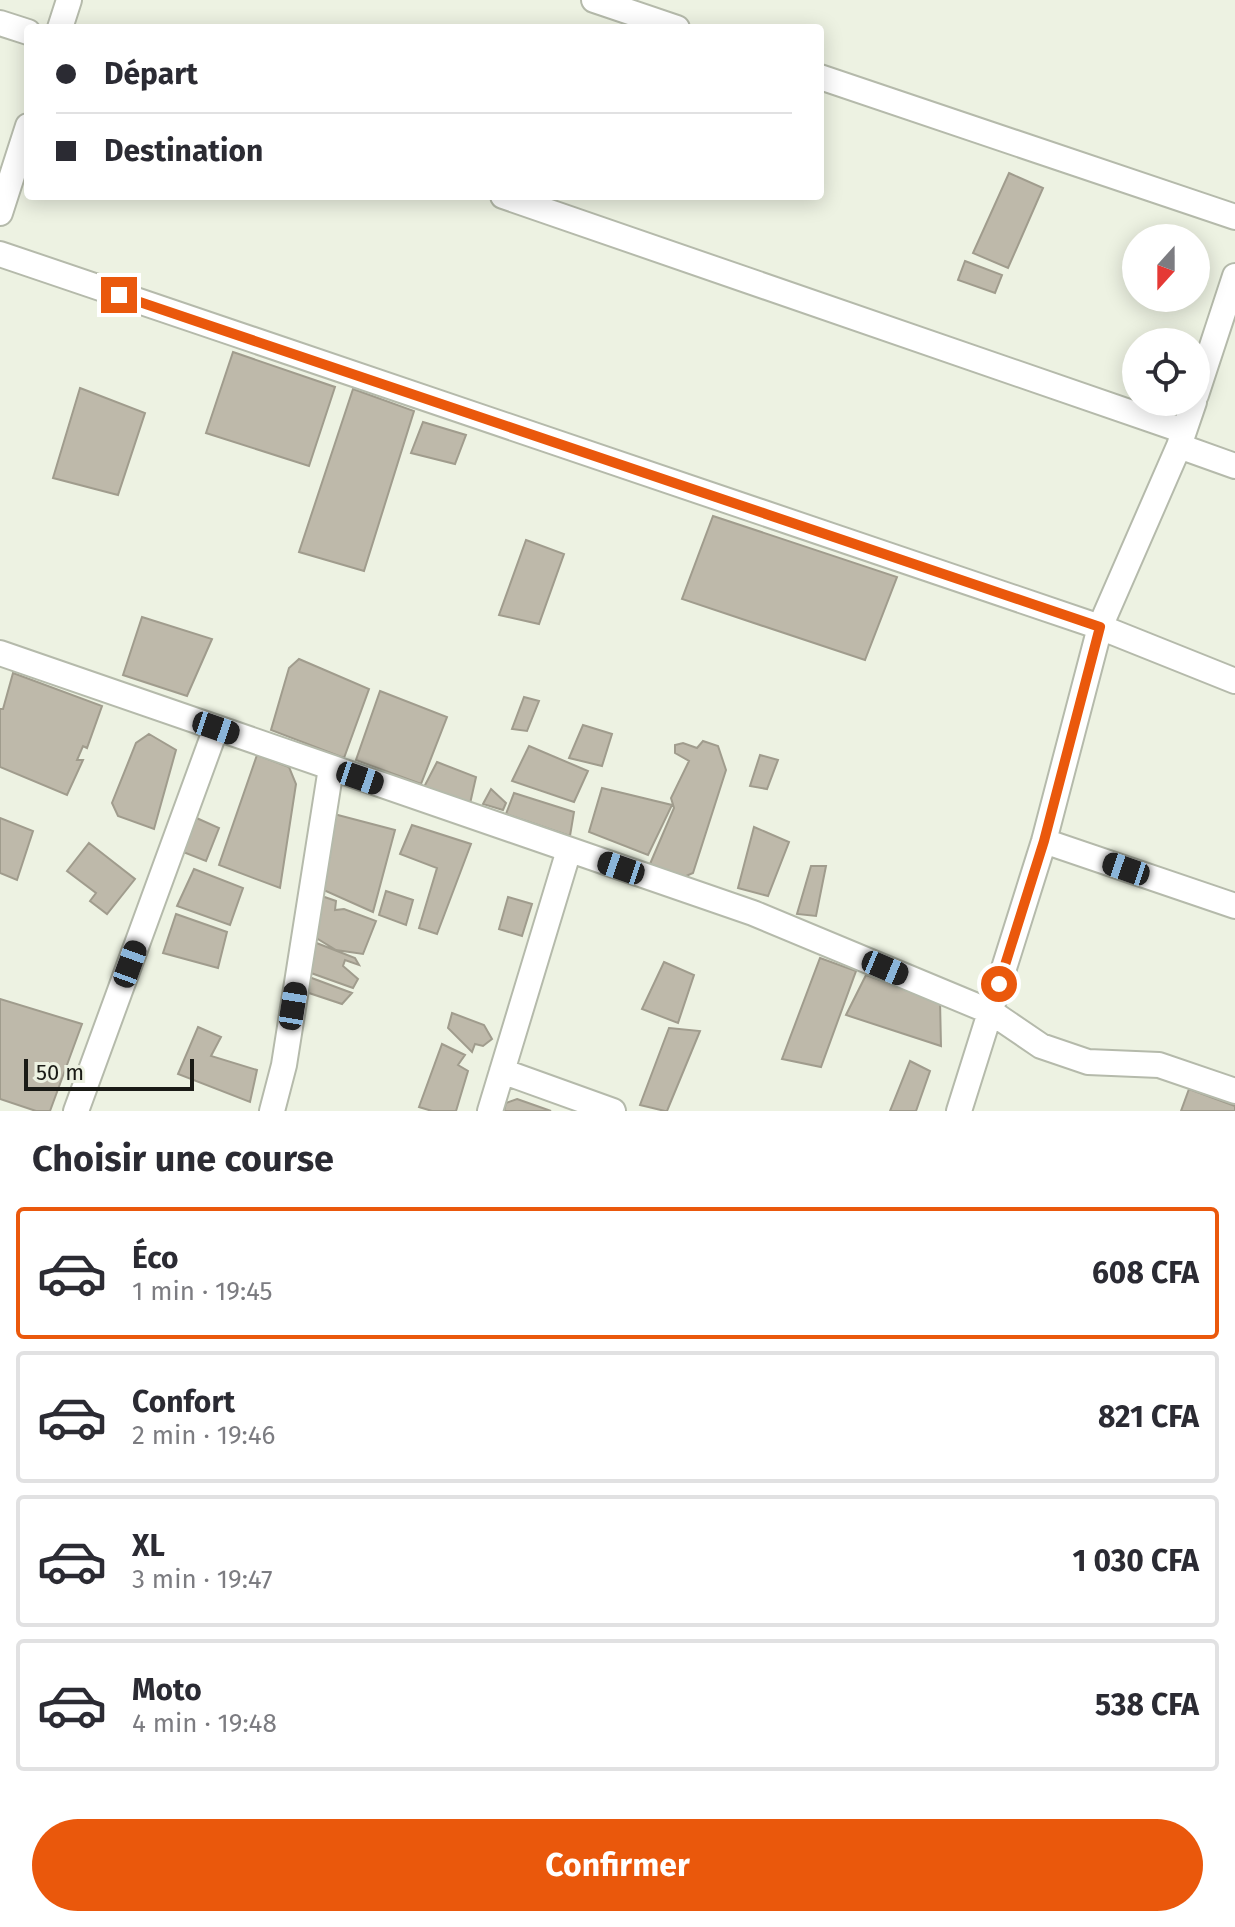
<!DOCTYPE html>
<html lang="fr">
<meta charset="utf-8">
<style>
body{margin:0;font-family:"Fira Sans",sans-serif;background:#f7f7f7;color:#2b2b33;height:100vh;display:flex;flex-direction:column;font-size:30px;white-space:nowrap}
*{box-sizing:border-box;margin:0}
p{font-size:26px;color:#7c7c81}
.icon{flex:none;width:44px;height:44px;fill:none;stroke:currentColor;stroke-width:2;stroke-linecap:round;stroke-linejoin:round}
.map{position:relative;height:1111px;overflow:hidden}
.details{display:flex;flex-direction:column;background:#fff;flex:1}
.details>*{flex:none}
.guide{position:absolute;left:24px;top:24px;width:800px;height:176px;border-radius:8px;box-shadow:0 4px 20px #0003;display:grid;align-content:center;height:176px;padding:0 32px;background:#fff}
.needle{width:52px;rotate:201deg}
.tools{position:absolute;left:1122px;top:224px;display:grid;gap:16px}
.tools a{display:grid;place-items:center;width:88px;height:88px;border-radius:50%;background:#fff;box-shadow:0 4px 20px #0003;font-size:40px}
.scale{position:absolute;left:24px;bottom:20px;width:170px;box-sizing:border-box;padding-left:8px;border:4px solid #1a1b16;border-top:0;font-size:22px;line-height:28px;white-space:nowrap;color:#1a1b16;-webkit-text-stroke:6px #edf2e2;paint-order:stroke}
.end{position:absolute;width:36px;height:36px;margin:-18px;border:10px solid #ea580c;background:#fff;box-shadow:0 0 0 4px #fff}
.from{border-radius:50%}
.car{position:absolute;width:24px;height:48px;margin:-24px -12px;border-radius:10px;box-shadow:0 0 6px 2px #0007;background:linear-gradient(#222 24%,#8ab4d8 0 40%,#222 0 76%,#8ab4d8 0 86%,#222 0)}
.guide b{display:flex;align-items:center;gap:28px;height:76px;font-size:30px}
.guide b+b{border-top:2px solid #e1e1e2}
.guide i{width:20px;height:20px;background:#2b2b33}
ul{padding:0;list-style:none}
li{display:flex;align-items:center;gap:24px;height:132px;margin:0 16px 12px;padding:0 16px;border:4px solid #e1e1e2;border-radius:8px}
li div{flex:1}
li b{display:block;font-size:30px}
li em{font-style:normal;font-weight:700}
li.active{border-color:#ea580c}
li>.icon{width:72px;height:72px;stroke-width:1.5}
h2{padding:0 32px;font-size:36px;line-height:96px}
.action{display:flex;gap:16px;margin-top:auto;padding:16px 32px}
.action a{flex:1;height:92px;border-radius:48px;background:#ea580c;color:#fff;font-size:32px;font-weight:700;line-height:92px;text-align:center}
.map>svg:first-child{display:block}
</style>
<div class="map">
<svg width="1235" height="1111" viewBox="0 0 1235 1111">
<rect width="100%" height="100%" fill="#edf2e2"/>
<path fill="#beb9aa" stroke="#a09c8d" stroke-width="2" d="M1009 173 1043 188 1008 268 973 253Z
M965 261 1002 275 995 293 958 280Z
M233 352 335 387 309 466 206 433Z
M80 388 145 413 118 495 53 478Z
M353 389 414 411 364 571 299 552Z
M423 422 466 435 455 464 411 453Z
M713 516 897 577 865 660 682 599Z
M526 540 564 554 539 624 499 615Z
M142 617 212 639 187 696 123 675Z
M299 659 369 689 344 758 271 730 289 668Z
M13 673 102 706 87 748 83 746 77 760H83L67 795 0 767V709H3Z
M380 691 447 717 421 784 356 760Z
M524 697 539 701 527 731 512 729Z
M583 725 612 734 602 766 569 758Z
M149 734 176 750 154 829 118 816 112 803 136 743Z
M703 741 718 746 726 770 693 873 684 877 650 864 674 808 671 798 689 761 675 753V745L683 743 697 748Z
M529 746 588 771 574 802 512 781Z
M257 755 289 767 296 784 280 888 219 865Z
M760 755 778 760 767 789 750 786Z
M437 762 476 777 469 808 423 789Z
M602 788 672 805 648 855 589 832Z
M491 789 506 803 503 810 483 804Z
M514 793 574 812 570 836 506 814Z
M334 814 395 830 373 912 319 888Z
M192 816 219 828 206 861 178 850Z
M0 818 33 831 17 880 0 873Z
M412 825 471 844 437 934 419 928 437 868 400 854Z
M754 827 789 842 768 896 738 888Z
M89 843 135 879 107 914 90 901 96 893 67 871Z
M811 866H826L816 916 797 914Z
M194 869 243 888 230 925 177 906Z
M386 891 413 900 406 925 379 915Z
M316 894 336 901 335 910 344 909 376 921 363 954 336 950 313 936Z
M508 897 532 904 522 936 499 929Z
M176 914 227 932 218 968 163 953Z
M314 942 355 958 359 965 345 960 343 966 358 979 353 988 311 973Z
M820 958 856 971 821 1067 782 1059Z
M664 962 694 975 678 1023 642 1009Z
M866 975 940 1001 941 1046 846 1015Z
M309 977 352 993 342 1004 306 992Z
M0 999 82 1024 50 1111H36L0 1099Z
M452 1013 484 1025 492 1039 483 1046 475 1044 472 1052 448 1028Z
M198 1027 221 1037 211 1056 257 1070 250 1102 178 1074Z
M669 1028 700 1031 667 1111H665L640 1105Z
M442 1044 465 1055 458 1065 468 1071 456 1111H432L419 1107Z
M910 1061 930 1071 916 1111H890Z
M1189 1089 1235 1106V1111H1181Z
M517 1099 551 1111H504L506 1103Z"/>
<g fill="none" stroke-linecap="round" stroke-linejoin="round">
<g stroke="#b5baab" stroke-width="28">
<path id="minor" d="M594 0 677 28
M0 23 28 32
M60 28 69 0
M820 77 1235 217
M503 196 1184 431
M0 213 28 126
M0 254 1100 627 1235 681
M1196 395 1235 276
M1179 446 1235 466
M0 653 753 913 991 1012 1041 1046 1088 1062 1159 1065 1235 1091
M1044 841 1235 906
M502 1071 613 1111
M76 1111 216 728
M272 1111 284 1065 331 768
M490 1111 569 850
M959 1111 1044 841 1100 627 1179 446 1194 402"/>
</g>
<use href="#minor" stroke="#fff" stroke-width="24"/>
</g>
<g fill="none" stroke-linecap="round" stroke-linejoin="round">
<path stroke="#ea580c" stroke-width="10" d="M119 295 1100 627 1044 841 999 984"/>
</g>
</svg>
<div class="tools">
<a><svg class="needle" viewBox="-14 -14 28 28"><path d="M0-13l5 13h-10z" fill="#e53935"/><path d="M0 13l5-13h-10z" fill="#7c7c81"/></svg></a>
<a><svg class="icon" aria-label="locate" viewBox="0 0 24 24"><circle cx="12" cy="12" r="6"/><path d="M12 2v4M12 18v4M2 12h4M18 12h4"/></svg></a>
</div>
<div class="scale">50 m</div>
<i class="end from" style="left:999px;top:984px"></i>
<i class="end" style="left:119px;top:295px"></i>
<i class="car" style="left:216px;top:728px;rotate:109deg"></i>
<i class="car" style="left:360px;top:778px;rotate:109deg"></i>
<i class="car" style="left:621px;top:868px;rotate:289deg"></i>
<i class="car" style="left:1126px;top:869px;rotate:289deg"></i>
<i class="car" style="left:130px;top:964px;rotate:20deg"></i>
<i class="car" style="left:885px;top:968px;rotate:113deg"></i>
<i class="car" style="left:293px;top:1006px;rotate:9deg"></i>
<div class="guide">
<b><i class="from"></i>Départ</b>
<b><i></i>Destination</b>
</div>
</div>
<section class="details">
<h2>Choisir une course</h2>
<ul>
<li class="active"><svg class="icon" aria-label="car" viewBox="0 0 24 24"><path d="M5 17H2v-5l4-1 3-4h7l3 4 3 1v5h-3M9 17h6M6 11h13"/><circle cx="7" cy="17" r="2"/><circle cx="17" cy="17" r="2"/></svg><div><b>Éco</b><p>1 min · 19:45</p></div><em>608 CFA</em></li>
<li><svg class="icon" aria-label="car" viewBox="0 0 24 24"><path d="M5 17H2v-5l4-1 3-4h7l3 4 3 1v5h-3M9 17h6M6 11h13"/><circle cx="7" cy="17" r="2"/><circle cx="17" cy="17" r="2"/></svg><div><b>Confort</b><p>2 min · 19:46</p></div><em>821 CFA</em></li>
<li><svg class="icon" aria-label="car" viewBox="0 0 24 24"><path d="M5 17H2v-5l4-1 3-4h7l3 4 3 1v5h-3M9 17h6M6 11h13"/><circle cx="7" cy="17" r="2"/><circle cx="17" cy="17" r="2"/></svg><div><b>XL</b><p>3 min · 19:47</p></div><em>1 030 CFA</em></li>
<li><svg class="icon" aria-label="car" viewBox="0 0 24 24"><path d="M5 17H2v-5l4-1 3-4h7l3 4 3 1v5h-3M9 17h6M6 11h13"/><circle cx="7" cy="17" r="2"/><circle cx="17" cy="17" r="2"/></svg><div><b>Moto</b><p>4 min · 19:48</p></div><em>538 CFA</em></li>
</ul>
<div class="action"><a>Confirmer</a></div>
</section>
